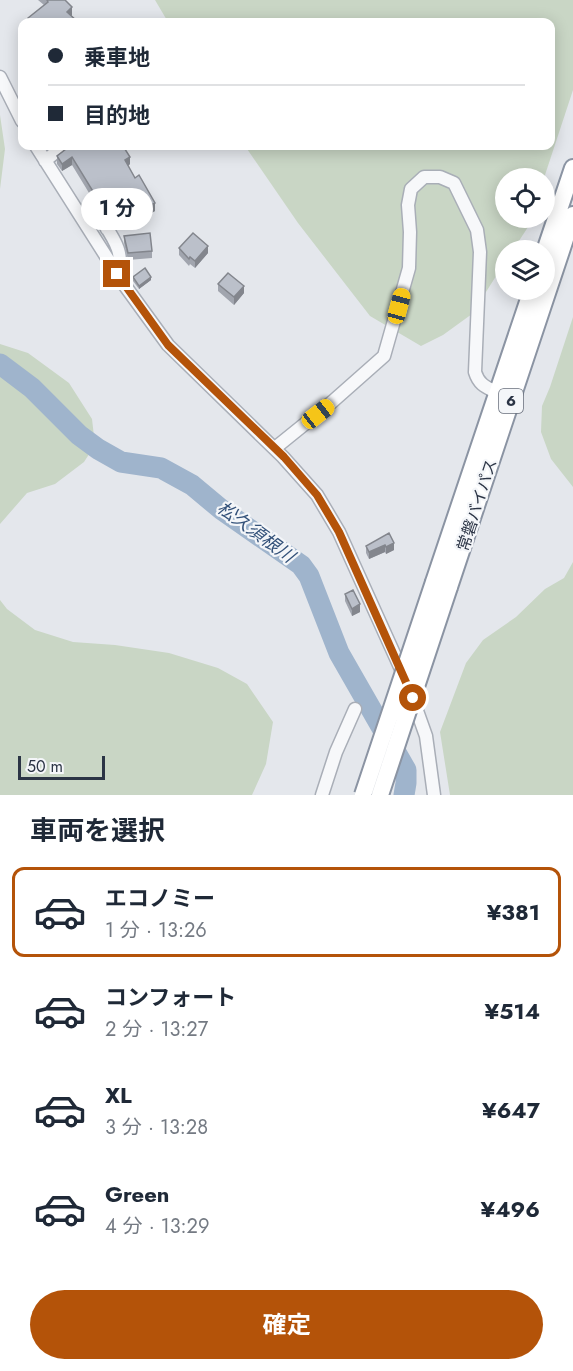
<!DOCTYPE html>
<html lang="ja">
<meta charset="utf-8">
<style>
body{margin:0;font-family:Jost,"Noto Sans JP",sans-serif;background:#f6f6f7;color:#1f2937;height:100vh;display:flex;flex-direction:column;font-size:22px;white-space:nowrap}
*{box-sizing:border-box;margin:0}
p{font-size:20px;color:#747a83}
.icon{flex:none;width:33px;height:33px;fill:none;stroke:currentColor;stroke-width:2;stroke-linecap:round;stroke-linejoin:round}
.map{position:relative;height:795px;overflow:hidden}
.sheet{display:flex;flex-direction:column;background:#fff;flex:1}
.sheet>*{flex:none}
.top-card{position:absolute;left:18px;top:18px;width:537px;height:132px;border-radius:12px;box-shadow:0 3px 15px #0003;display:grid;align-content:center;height:132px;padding:0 30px;background:#fff}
.fabs{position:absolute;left:495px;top:168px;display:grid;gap:12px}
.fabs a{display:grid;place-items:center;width:60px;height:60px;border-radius:50%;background:#fff;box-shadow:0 3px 15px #0003;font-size:30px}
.scale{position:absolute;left:18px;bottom:15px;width:87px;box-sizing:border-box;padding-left:6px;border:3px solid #2b3445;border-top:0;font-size:16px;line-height:21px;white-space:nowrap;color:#2b3445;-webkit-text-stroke:4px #f4f6f9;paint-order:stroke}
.end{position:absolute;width:27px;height:27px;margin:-14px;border:8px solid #b45309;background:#fff;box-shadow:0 0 0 3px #fff}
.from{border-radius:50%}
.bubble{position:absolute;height:42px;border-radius:21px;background:#fff;box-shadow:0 3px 15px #0003;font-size:20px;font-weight:700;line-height:42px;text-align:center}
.car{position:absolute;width:18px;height:36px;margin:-18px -9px;border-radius:8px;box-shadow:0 0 4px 2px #0007;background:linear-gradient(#f5c518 24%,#345 0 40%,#f5c518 0 76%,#345 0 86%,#f5c518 0)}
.top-card b{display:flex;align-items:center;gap:21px;height:57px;font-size:22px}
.top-card b+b{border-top:2px solid #e0e1e3}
.top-card i{width:15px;height:15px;background:#1f2937}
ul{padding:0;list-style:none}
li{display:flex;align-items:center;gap:18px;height:90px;margin:0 12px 9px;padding:0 18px;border:3px solid transparent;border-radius:12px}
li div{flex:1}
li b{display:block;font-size:22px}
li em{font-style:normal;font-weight:700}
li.on{border-color:#b45309}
li>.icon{width:54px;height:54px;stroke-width:1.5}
h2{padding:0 30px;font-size:27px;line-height:72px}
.action{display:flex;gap:12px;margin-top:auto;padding:12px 30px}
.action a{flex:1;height:69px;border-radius:36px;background:#b45309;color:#fff;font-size:24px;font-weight:700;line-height:69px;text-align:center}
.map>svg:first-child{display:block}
</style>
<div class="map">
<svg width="573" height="795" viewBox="0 0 573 795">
<rect width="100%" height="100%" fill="#e4e7ec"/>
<path fill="#c9d6c5" d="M155 0H573V90L544 178H506V218H532L530 224 513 250H506L505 262 472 314 443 335 421 346 370 316 298 223 245 146H550V22H168Z
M0 115 5 149 0 189Z
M573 317V487L551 459 541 432 542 406 550 387Z
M0 344 28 353 69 383 92 419 95 445 84 462 55 484 27 493 0 524Z
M573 562V795H450L440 732 466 663 483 640 516 617 545 589 564 578Z
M0 600 7 609 35 630 73 642 115 645 169 653 218 668 247 684 273 722 266 764 252 795H0Z"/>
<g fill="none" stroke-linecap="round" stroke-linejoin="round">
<path stroke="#9fb4cc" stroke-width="21" d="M0 364 32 388 79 435 98 449 121 462 161 468 192 485 222 510 301 565 309 576 339 653 406 770V783L404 795"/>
<g stroke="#a9aeb7" stroke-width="15">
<path id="minor" d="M0 77 22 121
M36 146 123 283 168 345 283 457 317 495 339 532 405 678
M45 161 57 151 56 146
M98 214C109 233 127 252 117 274
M107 229 114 211
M275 448 332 402 384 356 409 268 410 232 408 205 411 189 424 177H440L454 183 477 230 480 252 475 372C479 385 486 387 498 393
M411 694 426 736 434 795
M322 795 336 752 355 709"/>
</g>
<g stroke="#8b94a3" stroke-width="20">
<path id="highway" d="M544 254 573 168
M434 582 532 290
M449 587 573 215"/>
</g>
<use href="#minor" stroke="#f7f8fa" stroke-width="12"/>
<use href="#highway" stroke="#fff" stroke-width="16"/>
<g stroke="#8b94a3" stroke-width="20" stroke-linecap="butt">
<path id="highway-bridge" d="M363 795 434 582
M380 795 449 587"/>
</g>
<use href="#highway-bridge" stroke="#fff" stroke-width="16"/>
</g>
<path fill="#a1a5ae" d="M38 0H65L72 15 71 16 78 22H28V18L44 5Z
M57 156 130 164 128 166 155 211 138 221 125 199 117 204H109L105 210 97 206 72 165 62 171 57 164Z
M124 236 152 251V258L128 260 124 243Z
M179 248 208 253 195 268 190 264 189 266 179 255Z
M133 277 151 280 139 289 133 281Z
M218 284 244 293 234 305 218 291Z
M389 533 394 550 386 554 385 552 369 559 366 553V546Z
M345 594 360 612 352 616 345 601Z"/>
<path fill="#83868d" d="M72 7V15L67 20V12Z
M72 157V165L62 171V164Z
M130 157V164L125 168V160Z
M125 191V199L117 204V196Z
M109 197V204L105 210V203Z
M155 203V211L138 221V213Z
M208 246V253L195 268V261Z
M151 277V280L139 289V286Z
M244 286V293L234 305V297Z
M394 543V550L386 554V547Z
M385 545V552L369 559V552Z
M360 604V612L352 616V609Z"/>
<path fill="#bbc0ca" stroke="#83868d" stroke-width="1.5" d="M47 0H65L72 7 67 12 78 22H32L28 18 48 2Z
M70 146H123L130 157 125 160 135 178 139 175 155 203 138 213 125 191 117 196 109 197 105 203 97 198 72 157 62 164 57 156Z
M150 233 152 251 128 253 124 236Z
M193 233 208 246 195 261 190 257 189 259 179 248Z
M145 268 151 277 139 286 133 277Z
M228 273 244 286 234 297 218 284Z
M389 533 394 543 386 547 385 545 369 552 366 546Z
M353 590 360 604 352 609 345 594Z"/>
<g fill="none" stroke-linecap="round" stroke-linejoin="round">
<path stroke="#b45309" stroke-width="8" d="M117 274 168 345 284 457 317 495 339 532 413 698"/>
</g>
<g text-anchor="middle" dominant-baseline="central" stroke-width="4.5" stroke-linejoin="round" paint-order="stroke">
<rect fill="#f4f6f9" stroke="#676e7b" stroke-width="1.5" x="499" y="389" width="24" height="24" rx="4.5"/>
<g font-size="15" font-weight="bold" fill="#2b3445">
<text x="511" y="401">6</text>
</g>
<g font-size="16" fill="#2b3445" stroke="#f4f6f9">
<text transform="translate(477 505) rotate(-72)">常磐バイパス</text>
</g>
<g font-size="18" font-style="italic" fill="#34527a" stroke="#f4f6f9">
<text transform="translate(256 532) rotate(36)">松久須根川</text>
</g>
</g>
</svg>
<div class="fabs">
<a><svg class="icon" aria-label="locate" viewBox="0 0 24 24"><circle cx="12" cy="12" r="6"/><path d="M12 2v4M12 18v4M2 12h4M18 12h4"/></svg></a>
<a><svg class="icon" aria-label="layers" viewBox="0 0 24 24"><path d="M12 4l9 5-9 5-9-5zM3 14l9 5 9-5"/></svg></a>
</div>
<div class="scale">50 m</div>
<i class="end from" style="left:413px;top:698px"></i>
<i class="end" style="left:117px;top:274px"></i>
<div class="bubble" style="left:81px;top:188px;width:72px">1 分</div>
<i class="car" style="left:399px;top:306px;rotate:15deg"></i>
<i class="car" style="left:318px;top:414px;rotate:52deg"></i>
<div class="top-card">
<b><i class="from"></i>乗車地</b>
<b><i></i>目的地</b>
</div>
</div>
<section class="sheet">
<h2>車両を選択</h2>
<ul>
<li class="on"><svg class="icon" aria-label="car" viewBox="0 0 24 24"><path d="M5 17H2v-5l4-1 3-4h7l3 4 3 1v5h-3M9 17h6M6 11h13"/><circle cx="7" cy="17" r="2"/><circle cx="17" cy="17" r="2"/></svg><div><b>エコノミー</b><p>1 分 · 13:26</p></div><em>¥381</em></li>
<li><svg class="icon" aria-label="car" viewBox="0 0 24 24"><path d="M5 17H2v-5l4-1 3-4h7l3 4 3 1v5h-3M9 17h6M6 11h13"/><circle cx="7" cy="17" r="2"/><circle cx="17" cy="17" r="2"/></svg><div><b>コンフォート</b><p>2 分 · 13:27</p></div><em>¥514</em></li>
<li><svg class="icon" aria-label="car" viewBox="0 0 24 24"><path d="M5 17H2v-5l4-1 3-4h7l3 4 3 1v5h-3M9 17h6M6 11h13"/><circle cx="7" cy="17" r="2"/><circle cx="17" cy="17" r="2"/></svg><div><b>XL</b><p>3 分 · 13:28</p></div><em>¥647</em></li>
<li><svg class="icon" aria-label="car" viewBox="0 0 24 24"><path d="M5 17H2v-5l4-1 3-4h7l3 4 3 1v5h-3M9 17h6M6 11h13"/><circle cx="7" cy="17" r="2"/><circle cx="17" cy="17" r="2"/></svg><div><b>Green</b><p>4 分 · 13:29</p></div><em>¥496</em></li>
</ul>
<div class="action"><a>確定</a></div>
</section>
